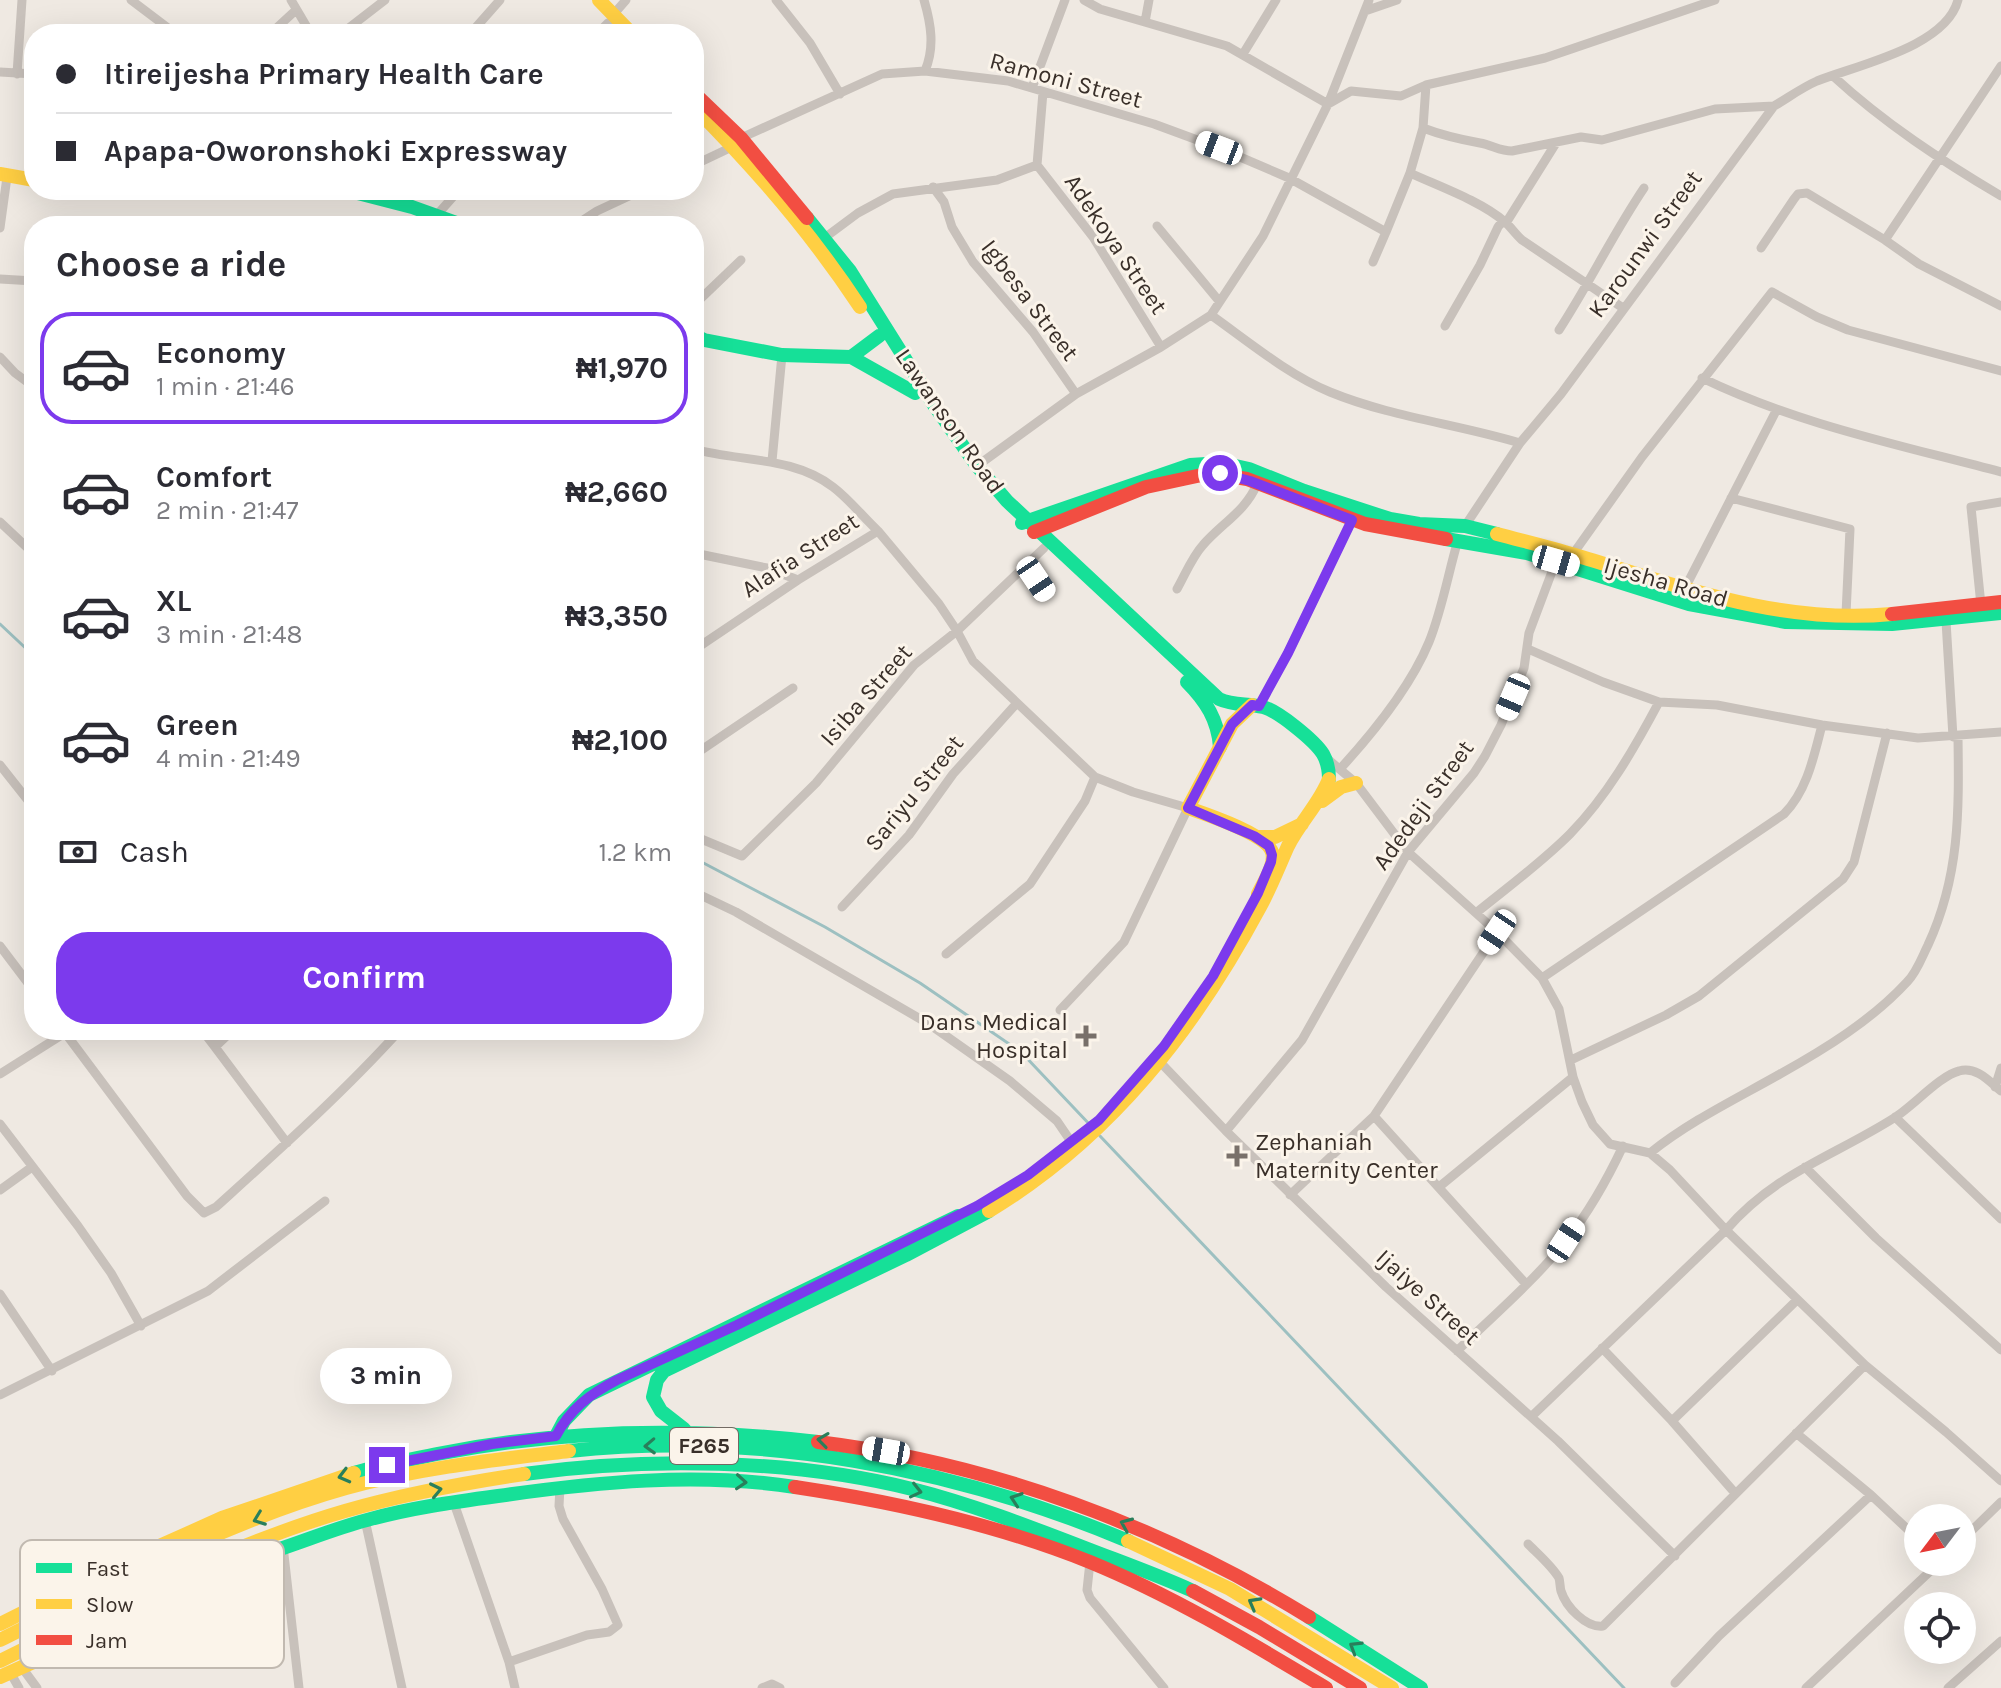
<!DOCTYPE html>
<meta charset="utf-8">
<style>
body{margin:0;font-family:Karla,sans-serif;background:#f2f2f3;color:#2b2b33;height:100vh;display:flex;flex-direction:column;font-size:30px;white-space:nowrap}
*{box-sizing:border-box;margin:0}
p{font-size:26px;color:#7c7c81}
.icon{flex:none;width:44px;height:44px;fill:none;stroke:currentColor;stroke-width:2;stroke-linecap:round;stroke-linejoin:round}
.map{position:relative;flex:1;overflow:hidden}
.details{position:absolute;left:24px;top:216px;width:680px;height:824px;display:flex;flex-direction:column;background:#fff;border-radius:32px;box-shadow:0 8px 32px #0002}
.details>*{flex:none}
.hud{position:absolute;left:24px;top:24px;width:680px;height:176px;border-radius:32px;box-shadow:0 8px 32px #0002;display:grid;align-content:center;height:176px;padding:0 32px;background:#fff}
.needle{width:52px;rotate:238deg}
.tools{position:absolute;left:1904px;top:1504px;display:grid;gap:16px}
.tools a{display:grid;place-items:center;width:72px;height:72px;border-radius:50%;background:#fff;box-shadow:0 8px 32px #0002;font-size:40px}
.end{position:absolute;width:36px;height:36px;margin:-18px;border:10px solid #7c3aed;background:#fff;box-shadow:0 0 0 4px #fff}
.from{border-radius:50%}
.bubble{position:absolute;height:56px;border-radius:28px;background:#fff;box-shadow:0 8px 32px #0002;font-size:26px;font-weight:700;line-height:56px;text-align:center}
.car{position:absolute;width:24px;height:48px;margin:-24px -12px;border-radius:10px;box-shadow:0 0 6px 2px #0007;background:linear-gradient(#fff 24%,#345 0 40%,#fff 0 76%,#345 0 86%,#fff 0)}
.hud b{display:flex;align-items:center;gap:28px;height:76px;font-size:30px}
.hud b+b{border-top:2px solid #e1e1e2}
.hud i{width:20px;height:20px;background:#2b2b33}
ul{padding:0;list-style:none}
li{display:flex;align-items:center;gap:24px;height:112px;margin:0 16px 12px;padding:0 16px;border:4px solid transparent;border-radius:32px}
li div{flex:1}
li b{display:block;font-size:30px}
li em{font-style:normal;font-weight:700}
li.on{border-color:#7c3aed}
li>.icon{width:72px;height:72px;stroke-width:1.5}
h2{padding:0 32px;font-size:36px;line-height:96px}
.pay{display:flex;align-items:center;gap:20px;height:88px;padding:0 32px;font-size:30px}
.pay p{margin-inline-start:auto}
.primary-button{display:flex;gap:16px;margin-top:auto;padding:16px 32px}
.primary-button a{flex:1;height:92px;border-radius:32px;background:#7c3aed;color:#fff;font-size:32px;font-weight:700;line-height:92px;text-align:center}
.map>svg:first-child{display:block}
</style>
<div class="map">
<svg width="2001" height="1688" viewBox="0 0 2001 1688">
<rect width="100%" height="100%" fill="#efe9e2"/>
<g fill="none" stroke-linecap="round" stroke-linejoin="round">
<path stroke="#9dc0c1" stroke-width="3" d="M0 624 34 656
M694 858 825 927 920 983 1021 1052 1092 1127
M1100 1136 1624 1688"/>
<path stroke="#c8c1bb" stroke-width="9" d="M131 0 176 34
M291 0 311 34
M776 0 810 43 840 94
M924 0C931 24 935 47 925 71
M1084 0 1100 9 1227 46 1328 104 1351 91 1401 96 1426 85 1545 58 1715 0
M1365 11 1397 0
M612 16 626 0
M1145 22 1149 0
M270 34 296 10
M341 34 385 0
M470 34 500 0
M597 34 608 23
M1243 54 1276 0
M0 72 34 74
M17 74 22 0
M1833 76C1884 123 1942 161 2001 196
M1426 85 1423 128C1444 136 1458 139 1480 143 1492 145 1500 151 1512 151L1581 137 1602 140 1715 109 1774 106
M1032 88 1065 0
M741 138 882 74 925 71 1008 81 1154 124 1219 148 1289 178 1386 232 1410 173 1423 128
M694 165 734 146
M1037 165 1093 237 1161 347
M1410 173C1438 186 1481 201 1505 222 1511 227 1515 234 1522 240L1623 308
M933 187 944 202 952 227 973 262 1033 332 1076 394
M402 190 412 207
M436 216 459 190
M425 226 428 214
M574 226 597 211 642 190
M1157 226 1219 301
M0 228 7 177
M823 239 858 213 893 194 997 180 1037 165 1043 92
M1885 240 2001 66
M1761 248 1794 199 1798 194 1807 193 1885 240 1919 264 2001 306
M1373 262 1386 232
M0 279 34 281
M694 305 741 260
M1211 315C1249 342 1287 374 1330 392 1391 417 1457 424 1520 443
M1445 326 1480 265 1498 227 1501 223H1506L1556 143
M1559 330C1589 284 1613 234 1644 188
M0 357 15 373 34 387
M1702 378C1797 424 1900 445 2001 472
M694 449C740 462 793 456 833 487 849 499 863 517 878 531L798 580 694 650
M772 461 782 355
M977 466 1076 394 1161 347 1211 315 1263 236 1328 104 1369 0
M1731 498 1850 529 1846 614
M0 522 34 554
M1465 526 1520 443 1561 394 1774 106C1788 98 1801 88 1817 81 1857 65 1946 47 1958 0
M878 531 939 604 957 631 973 661 1095 777 1133 792 1188 808 1124 942 1060 1010
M694 553 767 568 798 580
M1573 554 1642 457 1772 292 1817 317 1848 330 2001 371
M1027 565 1046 593
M1177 589C1185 575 1192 557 1203 545 1221 524 1246 511 1257 484
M1684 590 1776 411
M1981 605 1971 507 2001 502
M1946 621 1953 737
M1528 649 1603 682 1659 702 1717 705 1822 725 1918 738 2001 732
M1259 706 1288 653 1352 520
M694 755 793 688
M1324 756 1356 783 1408 852 1497 932 1542 978 1559 1009 1573 1077 1582 1102 1593 1125 1610 1144 1650 1153 1670 1170 1726 1230 1865 1365 1946 1432 2001 1481
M0 765 34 808
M1340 769C1373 733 1410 688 1429 642 1442 610 1448 574 1458 540
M694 836 742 856 744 854 816 783 914 665 957 631 1044 548
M694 892 736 912 929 1024 1010 1081 1057 1121 1072 1143
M842 907 909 835 953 774 1017 703
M1476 913C1508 887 1541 863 1570 834 1607 796 1634 749 1659 702
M0 946 34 991
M946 954 1030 884 1085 801 1095 777
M1542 978 1784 814C1807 791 1814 756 1822 725
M63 1030 187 1196 204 1213 216 1207C279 1150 343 1093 400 1030
M202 1030 215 1047 233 1030
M215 1047 287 1143
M1571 1060 1666 1015 1699 996 1843 879 1854 862 1887 733
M1160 1062 1226 1131 1386 1287 1558 1441 1675 1556
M0 1074 68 1031
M1995 1087 2001 1068
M1374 1116 1526 1284
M1895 1117 2001 1219
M0 1124 78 1226 111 1273 141 1326
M1226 1131 1302 1040 1408 852 1474 773 1485 756 1501 725 1524 668 1529 633 1556 561
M1650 1153C1690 1121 1736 1099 1780 1074 1825 1049 1872 1020 1907 982 1917 972 1922 957 1928 945 1960 876 1959 811 1958 737
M1805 1167 1876 1238 2001 1350
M1439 1187 1573 1077
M0 1190 32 1167
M1290 1195 1374 1116 1497 932
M0 1294 52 1371
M1602 1348 1672 1421 1735 1493
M1457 1351C1494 1315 1534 1281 1566 1241 1588 1213 1608 1178 1623 1146
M0 1395 208 1291 325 1201
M1531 1417 1726 1230C1775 1173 1834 1156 1894 1118 1912 1107 1941 1075 1959 1071 1976 1066 1989 1081 2001 1091
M1672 1421 1797 1300
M1796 1433 1871 1495
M454 1503 509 1662 515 1688
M365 1520 402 1688
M1962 1540 2001 1502
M1528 1544C1538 1554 1552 1566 1559 1578 1560 1581 1560 1588 1561 1591 1566 1607 1586 1628 1603 1626L1865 1365
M283 1546 299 1688
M1090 1562 1087 1590 1090 1598 1164 1688
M509 1662 587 1635 609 1632 618 1625 602 1589 563 1519 559 1506 560 1487
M23 1669 37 1688
M10 1672 19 1688
M1675 1683 1719 1636 1871 1495 1918 1539
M762 1688 772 1684 780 1688
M1806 1688 1940 1562
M1948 1688 2001 1641"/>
<path stroke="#16e098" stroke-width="14" d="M346 190 412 207 465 226
M807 218 850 271 934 405 977 466 1007 501 1219 699C1234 706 1247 703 1263 707 1278 711 1314 740 1323 754 1327 761 1329 771 1329 779
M694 335 704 340 782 355 851 357 879 336
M851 357 915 393
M1022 523 1190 465 1222 463 1249 469 1304 491 1390 519 1419 524 1465 526 1497 534
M1446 539 1527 553 1689 604 1786 622 1892 624 2001 613
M1187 682C1206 701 1218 720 1220 747
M684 1429 661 1411 653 1397 657 1380 664 1371 906 1255 989 1211
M556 1436 564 1421 589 1395 958 1216
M569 1451C760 1431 952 1467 1128 1541
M354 1473C381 1465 409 1460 437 1454 564 1429 690 1427 818 1442
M524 1474C647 1457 791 1459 912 1489 971 1504 1028 1526 1085 1548 1121 1562 1158 1575 1193 1591
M274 1551C305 1541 336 1528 367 1520 410 1508 454 1502 498 1496 596 1482 697 1472 795 1487
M1309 1617 1421 1688"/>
<path stroke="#ffcf43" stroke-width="14" d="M599 0 632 34
M694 107C756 169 812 234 860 307
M0 174 34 180
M1497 534C1523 541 1549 547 1575 555 1679 586 1781 625 1892 614
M1252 705 1232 724 1188 808C1205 814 1266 834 1272 852 1276 865 1263 883 1258 894
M1322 801 1341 787 1356 783
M1258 837H1275L1302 824
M989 1211C1110 1138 1194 1030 1260 907 1271 887 1279 866 1288 846 1300 822 1320 803 1329 779
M1128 1541 1230 1589 1392 1688
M0 1624 126 1561 222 1518 354 1473
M0 1640C112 1584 225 1522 346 1488 419 1468 494 1460 569 1451
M0 1661C112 1606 225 1546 345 1511 404 1494 464 1483 524 1474
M0 1677 113 1626 242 1562 274 1551"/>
<path stroke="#f24e42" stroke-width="14" d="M694 93 741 138 807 218
M1034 532 1146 487 1211 473 1247 479 1365 524 1446 539
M1892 614 2001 602
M818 1442C991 1463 1161 1526 1309 1617
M795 1487C895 1502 996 1524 1090 1562 1173 1596 1249 1642 1326 1688
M1193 1591 1259 1627 1360 1688"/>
</g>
<defs><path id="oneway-chevron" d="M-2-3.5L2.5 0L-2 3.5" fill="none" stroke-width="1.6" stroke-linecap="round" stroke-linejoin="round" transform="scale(2)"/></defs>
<g stroke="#297f5b">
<use href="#oneway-chevron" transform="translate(823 1440) rotate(-172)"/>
<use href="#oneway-chevron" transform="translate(650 1446) rotate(178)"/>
<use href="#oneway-chevron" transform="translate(344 1476) rotate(165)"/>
<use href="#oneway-chevron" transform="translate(741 1482) rotate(4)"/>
<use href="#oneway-chevron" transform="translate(436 1490) rotate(-12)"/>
<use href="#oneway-chevron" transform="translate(916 1491) rotate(13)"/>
<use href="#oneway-chevron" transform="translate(1016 1499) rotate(-161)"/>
<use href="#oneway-chevron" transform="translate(259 1519) rotate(159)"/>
<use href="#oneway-chevron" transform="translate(1126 1524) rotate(-157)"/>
<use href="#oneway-chevron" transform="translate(1254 1603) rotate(-151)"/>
<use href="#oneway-chevron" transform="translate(1355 1647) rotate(-148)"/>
</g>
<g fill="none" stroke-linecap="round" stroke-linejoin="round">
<path stroke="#7c3aed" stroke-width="10" d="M387 1465 492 1444 556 1436C570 1409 590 1394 617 1380L737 1325 977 1206 1028 1175 1099 1120 1164 1046 1213 976 1258 893 1271 862 1272 855 1269 846 1254 836 1188 808 1232 724 1252 705 1259 706 1288 653 1352 520 1250 481 1220 473"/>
</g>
<g fill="#79706a" stroke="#fbf4ea" stroke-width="3">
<path d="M1082 1024h8v8h8v8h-8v8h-8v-8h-8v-8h8z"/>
<path d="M1233 1144h8v8h8v8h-8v8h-8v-8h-8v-8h8z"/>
</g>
<g text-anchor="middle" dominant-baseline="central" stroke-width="6" stroke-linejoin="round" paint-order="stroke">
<rect fill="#fbf4ea" stroke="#736a63" stroke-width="2" x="670" y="1428" width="68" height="36" rx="6"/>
<g font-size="22" font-weight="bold" fill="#392f29">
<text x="704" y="1446">F265</text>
</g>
<g font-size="24" fill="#392f29" stroke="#fbf4ea">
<text transform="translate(1066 80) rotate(15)">Ramoni Street</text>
<text transform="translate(1116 244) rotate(56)">Adekoya Street</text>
<text transform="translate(1645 244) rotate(-54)">Karounwi Street</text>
<text transform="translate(1030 300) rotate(53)">Igbesa Street</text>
<text transform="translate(950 421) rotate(55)">Lawanson Road</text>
<text transform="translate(800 555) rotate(-33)">Alafia Street</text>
<text transform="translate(1666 582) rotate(16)">Ijesha Road</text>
<text transform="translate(866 695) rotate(-49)">Isiba Street</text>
<text transform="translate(914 793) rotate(-51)">Sariyu Street</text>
<text transform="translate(1423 805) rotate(-54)">Adedeji Street</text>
<text transform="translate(1428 1297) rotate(42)">Ijaiye Street</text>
</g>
<g font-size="24" fill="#392f29" stroke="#fbf4ea" text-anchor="end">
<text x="1068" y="1022">Dans Medical<tspan x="1068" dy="28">Hospital</tspan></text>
<text x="1255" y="1142" text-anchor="start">Zephaniah<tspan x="1255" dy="28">Maternity Center</tspan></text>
</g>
</g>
<rect x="20" y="1540" width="264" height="128" rx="12" fill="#fbf4ea" stroke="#c1b9b0" stroke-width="2"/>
<rect x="36" y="1563" width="36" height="10" fill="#16e098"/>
<rect x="36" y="1599" width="36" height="10" fill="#ffcf43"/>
<rect x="36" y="1635" width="36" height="10" fill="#f24e42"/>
<g font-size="22" fill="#392f29">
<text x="86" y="1576">Fast</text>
<text x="86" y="1612">Slow</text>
<text x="86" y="1648">Jam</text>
</g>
</svg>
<div class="tools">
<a><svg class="needle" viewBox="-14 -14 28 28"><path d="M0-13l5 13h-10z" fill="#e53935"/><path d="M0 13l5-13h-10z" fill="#7c7c81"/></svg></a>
<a><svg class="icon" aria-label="locate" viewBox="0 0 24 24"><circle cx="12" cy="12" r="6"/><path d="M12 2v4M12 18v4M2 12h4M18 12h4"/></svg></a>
</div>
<i class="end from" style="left:1220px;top:473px"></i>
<i class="end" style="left:387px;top:1465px"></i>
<div class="bubble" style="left:320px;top:1348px;width:132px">3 min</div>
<i class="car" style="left:1219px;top:148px;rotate:291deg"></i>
<i class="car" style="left:1556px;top:561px;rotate:106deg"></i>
<i class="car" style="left:1036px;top:579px;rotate:146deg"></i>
<i class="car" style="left:1513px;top:697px;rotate:203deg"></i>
<i class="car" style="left:1497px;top:932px;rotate:214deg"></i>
<i class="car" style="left:1566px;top:1240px;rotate:33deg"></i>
<i class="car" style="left:886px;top:1451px;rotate:280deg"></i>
<div class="hud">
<b><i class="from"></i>Itireijesha Primary Health Care</b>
<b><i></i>Apapa-Oworonshoki Expressway</b>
</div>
<section class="details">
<h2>Choose a ride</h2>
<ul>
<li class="on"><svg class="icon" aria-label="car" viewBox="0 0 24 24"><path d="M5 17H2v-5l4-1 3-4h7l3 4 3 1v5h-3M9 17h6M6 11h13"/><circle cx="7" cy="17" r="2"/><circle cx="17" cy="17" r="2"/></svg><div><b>Economy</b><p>1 min · 21:46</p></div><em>₦1,970</em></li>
<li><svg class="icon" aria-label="car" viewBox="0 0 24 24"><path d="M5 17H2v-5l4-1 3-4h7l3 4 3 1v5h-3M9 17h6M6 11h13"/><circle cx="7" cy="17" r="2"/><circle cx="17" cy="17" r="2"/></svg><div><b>Comfort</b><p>2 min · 21:47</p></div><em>₦2,660</em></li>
<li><svg class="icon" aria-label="car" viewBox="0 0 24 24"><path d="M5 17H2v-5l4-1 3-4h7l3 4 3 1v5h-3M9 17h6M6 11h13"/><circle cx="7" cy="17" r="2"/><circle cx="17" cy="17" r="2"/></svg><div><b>XL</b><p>3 min · 21:48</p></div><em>₦3,350</em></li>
<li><svg class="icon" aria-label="car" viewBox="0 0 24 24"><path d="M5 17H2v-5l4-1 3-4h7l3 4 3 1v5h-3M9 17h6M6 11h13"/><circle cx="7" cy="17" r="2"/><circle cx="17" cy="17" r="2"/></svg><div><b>Green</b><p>4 min · 21:49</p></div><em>₦2,100</em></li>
</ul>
<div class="pay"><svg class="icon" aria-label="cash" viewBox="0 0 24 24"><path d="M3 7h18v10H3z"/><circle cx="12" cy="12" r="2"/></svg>Cash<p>1.2 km</p></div>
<div class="primary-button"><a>Confirm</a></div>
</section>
</div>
